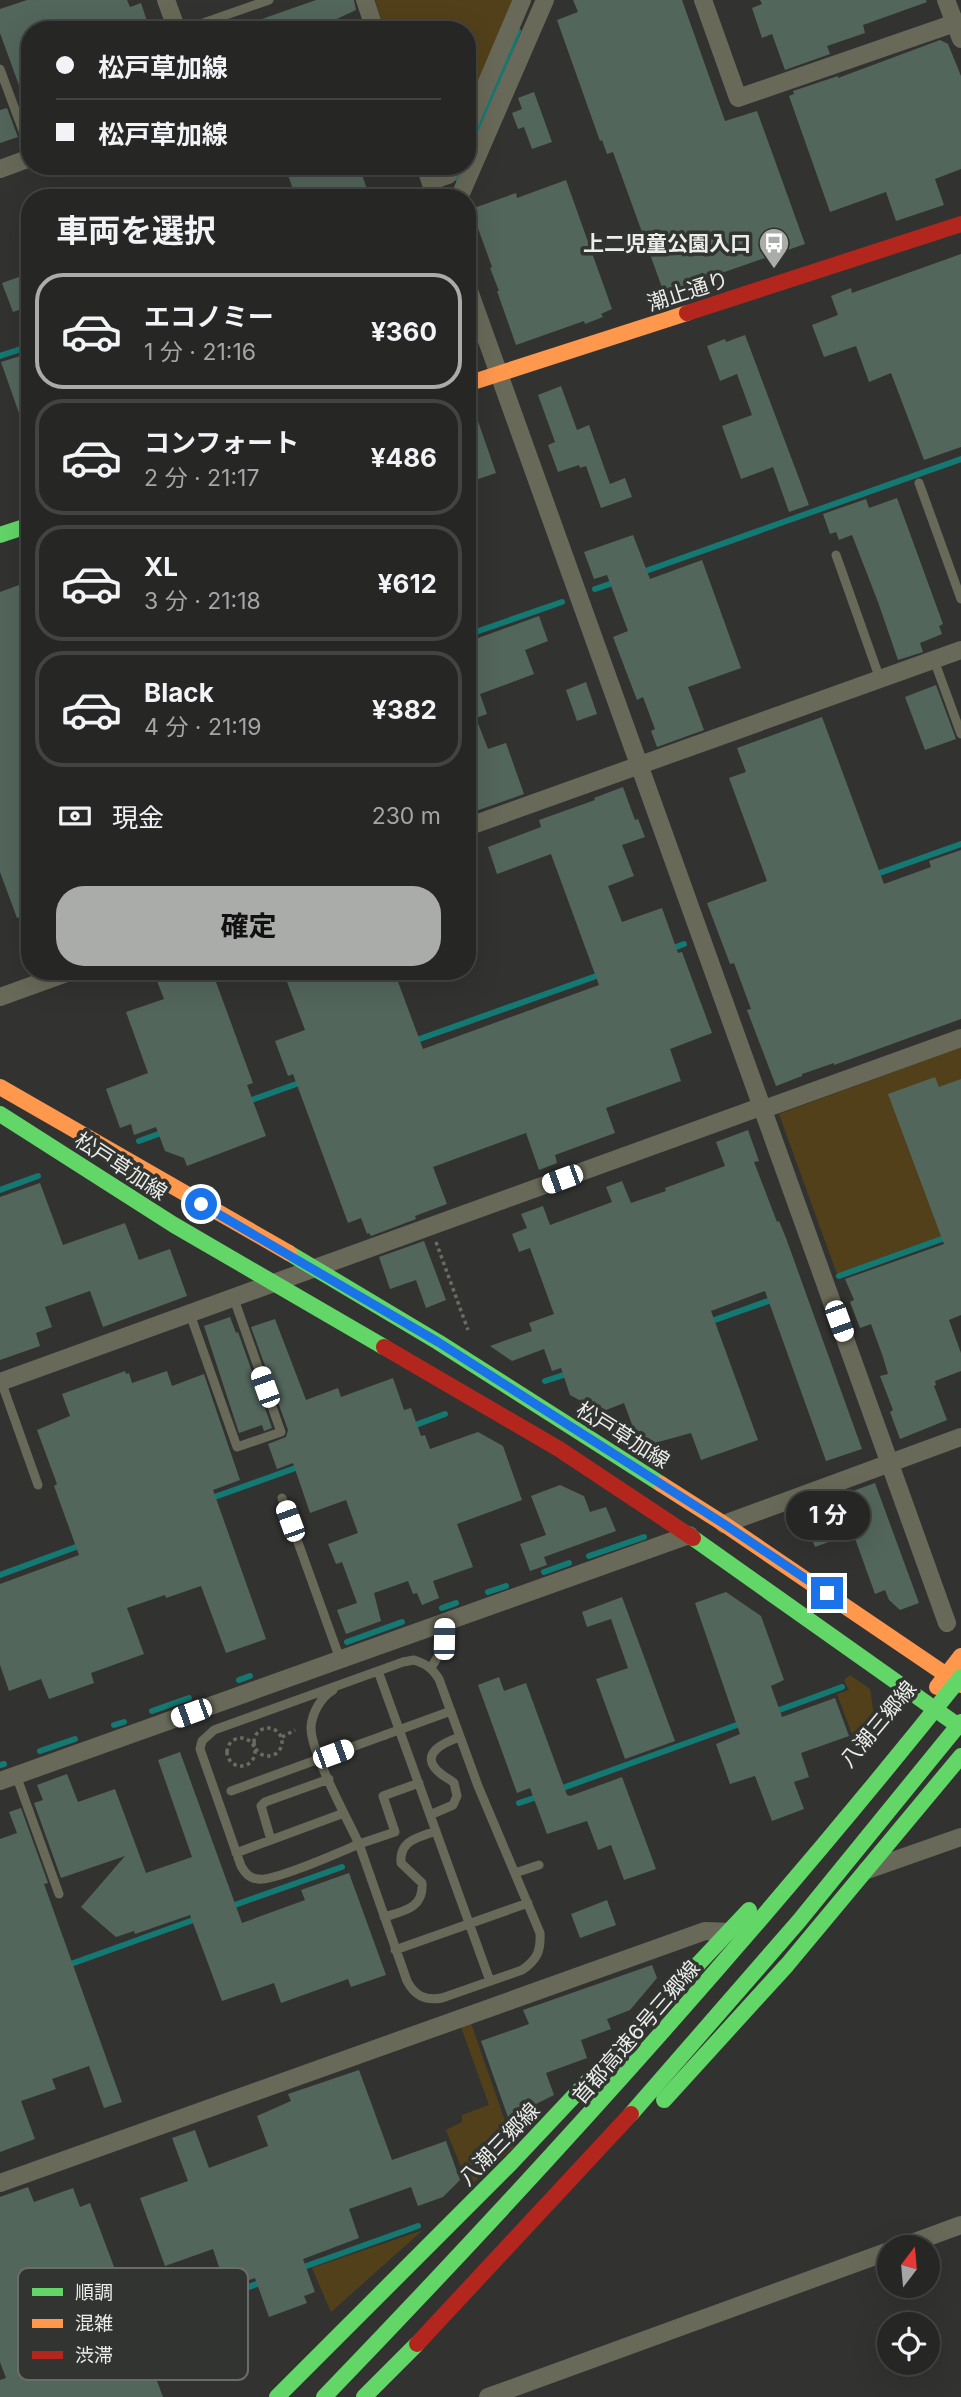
<!DOCTYPE html>
<html lang="ja">
<meta charset="utf-8">
<style>
body{margin:0;font-family:Inter,"Noto Sans JP",sans-serif;background:#2e2e2d;color:#f1f3f6;height:100vh;display:flex;flex-direction:column;font-size:26px;white-space:nowrap}
*{box-sizing:border-box;margin:0}
p{font-size:23px;color:#a4a5a7}
.icon{flex:none;width:38px;height:38px;fill:none;stroke:currentColor;stroke-width:2;stroke-linecap:round;stroke-linejoin:round}
.map{position:relative;flex:1;overflow:hidden}
.details{position:absolute;left:21px;top:189px;width:455px;height:791px;display:flex;flex-direction:column;background:#262625;border-radius:28px;box-shadow:0 7px 28px #0002,0 0 0 2px #424342}
.details>*{flex:none}
.banner{position:absolute;left:21px;top:21px;width:455px;height:154px;border-radius:28px;box-shadow:0 7px 28px #0002,0 0 0 2px #424342;display:grid;align-content:center;height:154px;padding:0 35px;background:#262625}
.needle{width:46px;rotate:16deg}
.controls{position:absolute;left:877px;top:2235px;display:grid;gap:14px}
.controls a{display:grid;place-items:center;width:63px;height:63px;border-radius:50%;background:#262625;box-shadow:0 7px 28px #0002,0 0 0 2px #424342;font-size:35px}
.end{position:absolute;width:32px;height:32px;margin:-16px;border:9px solid #1a73e8;background:#fff;box-shadow:0 0 0 4px #fff}
.from{border-radius:50%}
.bubble{position:absolute;height:49px;border-radius:24px;background:#262625;box-shadow:0 7px 28px #0002,0 0 0 2px #424342;font-size:23px;font-weight:700;line-height:49px;text-align:center}
.car{position:absolute;width:21px;height:42px;margin:-21px -10px;border-radius:9px;box-shadow:0 0 5px 2px #0007;background:linear-gradient(#fff 24%,#345 0 40%,#fff 0 76%,#345 0 86%,#fff 0)}
.banner b{display:flex;align-items:center;gap:24px;height:66px;font-size:26px}
.banner b+b{border-top:2px solid #424342}
.banner i{width:18px;height:18px;background:#f1f3f6}
ul{padding:0;list-style:none}
li{display:flex;align-items:center;gap:21px;height:116px;margin:0 14px 10px;padding:0 21px;border:4px solid #424342;border-radius:28px}
li div{flex:1}
li b{display:block;font-size:26px}
li em{font-style:normal;font-weight:700}
li.active{border-color:#aaaca9}
li>.icon{width:63px;height:63px;stroke-width:1.5}
h2{padding:0 35px;font-size:32px;line-height:84px}
.pay{display:flex;align-items:center;gap:18px;height:77px;padding:0 35px;font-size:26px}
.pay p{margin-inline-start:auto}
.cta{display:flex;gap:14px;margin-top:auto;padding:14px 35px}
.cta a{flex:1;height:80px;border-radius:28px;background:#aaaca9;color:#111;font-size:28px;font-weight:700;line-height:80px;text-align:center}
.map>svg:first-child{display:block}
</style>
<div class="map">
<svg width="961" height="2397" viewBox="0 0 961 2397">
<rect width="100%" height="100%" fill="#323331"/>
<path fill="#52401a" d="M375 0H515L467 115V30H385Z
M961 1047V1229L837 1274 779 1114Z
M850 1675 870 1689 876 1729 858 1750 837 1694 849 1690 844 1680Z
M471 2023 514 2147 469 2187 446 2130 462 2122V2115L489 2105 461 2027Z
M423 2230 331 2312 312 2268Z"/>
<g fill="none" stroke-linecap="round" stroke-linejoin="round">
<path stroke="#137972" stroke-width="6" d="M467 156 518 31
M458 179 463 166
M0 356 30 346
M640 573 961 459
M595 589 616 582
M467 635 562 602
M874 875 961 844
M668 950 684 944
M414 1041 602 974
M246 1102 302 1082
M139 1141 164 1132
M0 1190 38 1176
M839 1276 961 1232
M709 1322 774 1299
M545 1381 570 1373
M410 1427 445 1414
M209 1499 301 1466
M589 1556 644 1537
M544 1572 569 1563
M0 1575 84 1544
M488 1592 506 1586
M442 1608 456 1603
M347 1642 402 1622
M239 1680 250 1676
M152 1711 189 1698
M771 1713 842 1687
M114 1725 124 1722
M40 1751 75 1739
M0 1765 4 1764
M557 1790 745 1722
M519 1803 540 1796
M229 1907 342 1867
M68 1965 199 1918
M298 2269 418 2226
M130 2330 265 2281"/>
</g>
<path fill="#53665c" d="M27 0H127L130 7 141 3 150 30H30V129L20 103 25 102 0 33V9Z
M316 0H354L356 10 313 30H239V27Z
M573 0H682L725 121 757 111 805 244 664 293 613 152 607 154 602 140 600 141 557 20 578 12Z
M760 0H926L927 2 863 25 865 33 827 46 830 54 785 70 772 34 762 38 752 8 762 4Z
M940 40 948 44 961 76V169L935 179 944 205 896 221 886 192 830 212 789 96 794 94 793 91 838 76V78Z
M534 92 552 142 532 149 524 127 518 129 512 113 522 109 518 98Z
M7 108 18 137 0 143V110Z
M311 166H359L370 198H296L288 175Z
M566 180 612 309 601 314 603 317 585 324 584 321 516 345 497 291H499L490 268 492 267 471 209 516 193 517 198Z
M961 254V447L924 460 891 373 869 382 856 346 824 357 812 325 838 315 831 296 851 288 852 293Z
M30 273V306L13 312 2 283Z
M745 335 809 505 789 512 773 467 741 479 722 426 752 415 737 374 720 381 707 346 725 339 726 342Z
M30 353V436H27L1 362Z
M561 386 577 430 589 425 610 484 625 478 632 497 601 508 586 466 580 468 579 465 558 472 548 445 555 442 538 395Z
M467 398H470L496 473 467 483Z
M897 498 943 624 939 626 942 634 920 643 923 652 898 660 878 602 852 535 839 540 836 532 830 534 823 514 866 499 869 508Z
M633 535 650 579 702 560 741 668 688 687 704 730 657 747 651 731 655 729 643 697 637 700 613 637 628 631 607 575 594 579 584 552Z
M30 581V914L17 918 0 872V592Z
M539 616 548 641 525 650 534 674 480 694 487 714 476 718 488 749 506 743 524 794 473 812 467 796V642Z
M586 682 597 714 577 721 566 690Z
M936 685 956 739 925 750 905 697Z
M822 717 884 884 931 867 929 861 961 850V1019L834 1065V1063L802 1074V1076L776 1086 747 1010 751 1009 734 963 730 964 707 903 767 881 729 778 746 772 737 748Z
M623 787 635 820 638 819 645 837 622 845 634 876 608 886 622 922 662 908 678 953 682 952 712 1033 670 1049 681 1081 606 1108 615 1133 555 1155 557 1163 539 1170 526 1133 433 1167 447 1204 415 1216 416 1219 371 1236 369 1233 367 1234 361 1218 348 1223 293 1074 288 1076 275 1041 305 1030 283 971H394L423 1049 599 985 551 854 497 874 488 847 541 827 539 820 595 800 594 798Z
M183 971H212L253 1083 247 1085 266 1136 187 1166 184 1158 165 1151 156 1127 134 1135 131 1124 120 1128 106 1089 148 1073 126 1012 164 999 157 981Z
M935 1077 939 1087 961 1079V1315L949 1320 961 1353V1371L935 1381 936 1385 934 1386 947 1420 900 1439 890 1412 893 1410 880 1376 888 1374 883 1357 871 1324 860 1328 850 1302 854 1300 845 1279 944 1244 888 1094Z
M748 1130 759 1161 754 1162 777 1222 779 1221 786 1238 862 1449 826 1461 765 1291 711 1311 758 1440 701 1460 691 1433 651 1444 637 1438 624 1403 601 1412 570 1395 561 1368 552 1371 544 1349 512 1361 490 1346 532 1331 529 1323 554 1314 530 1248 519 1252 512 1234 527 1228 521 1214 543 1206 550 1225 612 1202 606 1187 622 1181 631 1203 666 1191 665 1188 725 1166 716 1142Z
M40 1183 63 1245 125 1223 139 1260 170 1249 187 1296 103 1327 90 1291 45 1307 52 1327 36 1333 40 1346 0 1360V1197Z
M424 1241 446 1300 426 1308 416 1280 390 1289 379 1257Z
M230 1317 236 1333 238 1332 272 1428 264 1431 262 1425 239 1433 204 1326Z
M275 1319 306 1400 338 1388 341 1397 393 1378 404 1410 411 1408 421 1436 425 1435 430 1449 478 1432 503 1446 522 1500 457 1524 473 1567 433 1581 439 1598 422 1605 417 1593 413 1594 408 1581 374 1593 381 1621 346 1634 337 1610 357 1603 342 1562 336 1564 328 1544 358 1533 346 1500 310 1513 293 1463 277 1469 268 1444 286 1437 288 1430 251 1327Z
M125 1371 126 1374 129 1373 132 1383 167 1371 172 1386 204 1374 240 1480 213 1490 266 1639 226 1653 201 1586 166 1598 165 1595 127 1608 144 1654 91 1673 94 1683 49 1699 41 1679 9 1691 0 1665V1584L79 1555 54 1486 57 1484 37 1430 70 1416 62 1394Z
M875 1483 919 1603 900 1610 889 1600 885 1590 875 1594 853 1533 815 1547 810 1534 804 1536 795 1512Z
M560 1485 584 1496 590 1512 606 1507 616 1531 544 1557 547 1565 530 1571 520 1544 546 1535 531 1496Z
M726 1592 761 1616 784 1680 771 1686 782 1717 835 1698 849 1736 801 1753 809 1777 794 1782 804 1809 772 1821 755 1776 730 1784 716 1744 740 1734 695 1603Z
M622 1597 675 1741 625 1759 596 1679 628 1668 611 1619 587 1627 582 1612Z
M499 1677 504 1691 526 1683 567 1795 570 1796 622 1777 656 1869 624 1880 611 1845 598 1850 587 1821 547 1834 530 1788 517 1793 478 1685Z
M180 1752 242 1923 305 1900 301 1890 349 1873 386 1975 351 1987 348 1979 281 2003 274 1983 222 2001 190 1915 135 1934 134 1931 116 1937 81 1907 125 1856 61 1878 34 1803 43 1800 37 1785 67 1774 78 1802 115 1789 146 1873 192 1857 158 1760Z
M21 1808 48 1883 44 1884 122 2102 104 2108 89 2066 52 2079 56 2089 21 2101 35 2139 0 2152V1839L17 1833 9 1812Z
M607 1900 616 1925 580 1938 571 1914Z
M652 1965 657 1978 630 2010 607 2019 611 2029 581 2040 587 2058 546 2073 554 2095 536 2104 539 2112 515 2137 481 2041 529 2024 523 2010Z
M359 2070 392 2160 446 2141 460 2180 443 2197 418 2206 411 2187 349 2209 359 2238 303 2259 315 2292 304 2296 307 2303 269 2317 255 2278 226 2288 213 2249 165 2266 140 2198 188 2181 172 2138 195 2130 209 2168 268 2146 257 2116 291 2101 288 2094Z
M28 2187 34 2202 73 2188 80 2207 90 2203 163 2397H0V2380L6 2378 0 2362V2197Z"/>
<g fill="none" stroke-linecap="round" stroke-linejoin="round">
<path stroke="#6b6c61" stroke-width="3.5" stroke-dasharray="3.5 3.5" stroke-linecap="butt" d="M436 1242 468 1330
M254 1742a14 14 0 1 1 28 0a14 14 0 1 1-28 0Z
M282 1737 295 1730
M227 1752a14 14 0 1 1 28 0a14 14 0 1 1-28 0Z"/>
<path stroke="#696959" stroke-width="9" d="M183 30 269 0
M0 69 30 150
M919 483 961 599
M836 555 880 679
M934 660 961 734
M190 1314 237 1447 281 1432 234 1299
M1 1381 38 1485
M282 1498 340 1659
M414 1660C426 1664 432 1668 439 1679L478 1786 540 1933C541 1951 537 1960 522 1970L442 1998C425 2001 415 1996 407 1981L359 1844C340 1852 273 1882 258 1879 249 1878 245 1873 241 1866L200 1749 202 1741 214 1730 403 1662Z
M431 1668 441 1651 444 1622
M378 1671 490 1981
M333 1690C321 1697 312 1713 311 1727 310 1751 348 1820 359 1844L395 1832 383 1796 419 1783
M385 1735 451 1711
M16 1775 59 1894
M430 1815 453 1805 457 1796 454 1783C450 1779 444 1777 440 1773 417 1754 445 1742 460 1737
M271 1840 344 1813
M236 1853 271 1840 261 1806 265 1802 329 1779
M515 1873 539 1865
M384 1917C404 1911 424 1908 422 1883L401 1863C399 1840 418 1838 436 1831
M395 1950 528 1903"/>
<path stroke="#696959" stroke-width="18" d="M166 0 177 30
M365 0 375 30
M703 0 738 98 955 23
M946 0 961 39
M467 129 522 0
M425 166 436 198
M0 169 30 158
M431 181 448 175 451 166
M459 198 545 0
M467 285 947 1623
M467 827 961 650
M0 997 72 971
M764 1109 961 1038
M0 1382 763 1106
M724 1524 961 1437
M0 1781 689 1535
M867 1870 961 1837
M0 2183 705 1931 734 1932
M901 2247 961 2225
M488 2397 889 2251"/>
<path stroke="#63d668" stroke-width="16" d="M0 535 30 525
M0 1114 174 1225 384 1347
M289 1253 438 1342 661 1484
M693 1538 953 1722
M664 2100 787 1965 961 1756
M277 2397 510 2164 749 1910
M364 2397 417 2344"/>
<path stroke="#ff974d" stroke-width="16" d="M467 384 687 313
M0 1087 289 1253
M661 1484 724 1524 961 1685
M937 1687 961 1656"/>
<path stroke="#b3261e" stroke-width="16" d="M687 313 961 224
M384 1347 559 1449 693 1538"/>
<path stroke="#696959" stroke-width="9" d="M231 1791 385 1735"/>
<path stroke="#63d668" stroke-width="16" d="M631 2114 799 1921 961 1722
M324 2397C547 2166 761 1928 961 1677"/>
<path stroke="#b3261e" stroke-width="16" d="M417 2344 631 2114"/>
</g>
<g fill="none" stroke-linecap="round" stroke-linejoin="round">
<path stroke="#1a73e8" stroke-width="9" d="M201 1204 438 1342 724 1524 827 1593"/>
</g>
<defs>
<g id="bus-pin" transform="scale(1.575)"><path d="M0 17L-7.5 6A9.5 9.5 0 1 1 7.5 6Z" fill="#aaaca9" stroke="#313430"/><path d="M-5-6H5V4H4V6H2V4H-2V6H-4V4H-5ZM-3.5-4V0h7V-4ZM-3.5 1.2v1.5H-2V1.2ZM2 1.2v1.5H3.5V1.2Z" fill="#fff"/></g>
</defs>
<g fill-rule="evenodd">
<use href="#bus-pin" x="774" y="243"/>
</g>
<g text-anchor="middle" dominant-baseline="central" stroke-width="7" stroke-linejoin="round" paint-order="stroke">
<g font-size="21" font-weight="bold" fill="#ebedea" stroke="#313430" text-anchor="end">
<text x="751" y="243">上二児童公園入口</text>
</g>
<g font-size="21" fill="#ebedea" stroke="#313430">
<text transform="translate(688 291) rotate(-18)">潮止通り</text>
<text transform="translate(121 1166) rotate(33)">松戸草加線</text>
<text transform="translate(623 1435) rotate(32)">松戸草加線</text>
<text transform="translate(878 1724) rotate(-50)">八潮三郷線</text>
<text transform="translate(636 2032) rotate(-49)">首都高速6号三郷線</text>
<text transform="translate(499 2144) rotate(-46)">八潮三郷線</text>
</g>
</g>
<rect x="18" y="2268" width="230" height="112" rx="10" fill="#313430" stroke="#696c68" stroke-width="2"/>
<rect x="32" y="2288" width="31" height="8" fill="#63d668"/>
<rect x="32" y="2319" width="31" height="9" fill="#ff974d"/>
<rect x="32" y="2351" width="31" height="8" fill="#b3261e"/>
<g font-size="19" fill="#ebedea">
<text x="75" y="2299">順調</text>
<text x="75" y="2330">混雑</text>
<text x="75" y="2362">渋滞</text>
</g>
</svg>
<div class="controls">
<a><svg class="needle" viewBox="-14 -14 28 28"><path d="M0-13l5 13h-10z" fill="#e53935"/><path d="M0 13l5-13h-10z" fill="#a4a5a7"/></svg></a>
<a><svg class="icon" aria-label="locate" viewBox="0 0 24 24"><circle cx="12" cy="12" r="6"/><path d="M12 2v4M12 18v4M2 12h4M18 12h4"/></svg></a>
</div>
<i class="end from" style="left:201px;top:1204px"></i>
<i class="end" style="left:827px;top:1593px"></i>
<div class="bubble" style="left:786px;top:1491px;width:84px">1 分</div>
<i class="car" style="left:562px;top:1179px;rotate:250deg"></i>
<i class="car" style="left:839px;top:1321px;rotate:160deg"></i>
<i class="car" style="left:265px;top:1387px;rotate:340deg"></i>
<i class="car" style="left:290px;top:1521px;rotate:340deg"></i>
<i class="car" style="left:444px;top:1639px;rotate:1deg"></i>
<i class="car" style="left:191px;top:1713px;rotate:250deg"></i>
<i class="car" style="left:333px;top:1754px;rotate:70deg"></i>
<div class="banner">
<b><i class="from"></i>松戸草加線</b>
<b><i></i>松戸草加線</b>
</div>
<section class="details">
<h2>車両を選択</h2>
<ul>
<li class="active"><svg class="icon" aria-label="car" viewBox="0 0 24 24"><path d="M5 17H2v-5l4-1 3-4h7l3 4 3 1v5h-3M9 17h6M6 11h13"/><circle cx="7" cy="17" r="2"/><circle cx="17" cy="17" r="2"/></svg><div><b>エコノミー</b><p>1 分 · 21:16</p></div><em>¥360</em></li>
<li><svg class="icon" aria-label="car" viewBox="0 0 24 24"><path d="M5 17H2v-5l4-1 3-4h7l3 4 3 1v5h-3M9 17h6M6 11h13"/><circle cx="7" cy="17" r="2"/><circle cx="17" cy="17" r="2"/></svg><div><b>コンフォート</b><p>2 分 · 21:17</p></div><em>¥486</em></li>
<li><svg class="icon" aria-label="car" viewBox="0 0 24 24"><path d="M5 17H2v-5l4-1 3-4h7l3 4 3 1v5h-3M9 17h6M6 11h13"/><circle cx="7" cy="17" r="2"/><circle cx="17" cy="17" r="2"/></svg><div><b>XL</b><p>3 分 · 21:18</p></div><em>¥612</em></li>
<li><svg class="icon" aria-label="car" viewBox="0 0 24 24"><path d="M5 17H2v-5l4-1 3-4h7l3 4 3 1v5h-3M9 17h6M6 11h13"/><circle cx="7" cy="17" r="2"/><circle cx="17" cy="17" r="2"/></svg><div><b>Black</b><p>4 分 · 21:19</p></div><em>¥382</em></li>
</ul>
<div class="pay"><svg class="icon" aria-label="cash" viewBox="0 0 24 24"><path d="M3 7h18v10H3z"/><circle cx="12" cy="12" r="2"/></svg>現金<p>230 m</p></div>
<div class="cta"><a>確定</a></div>
</section>
</div>
